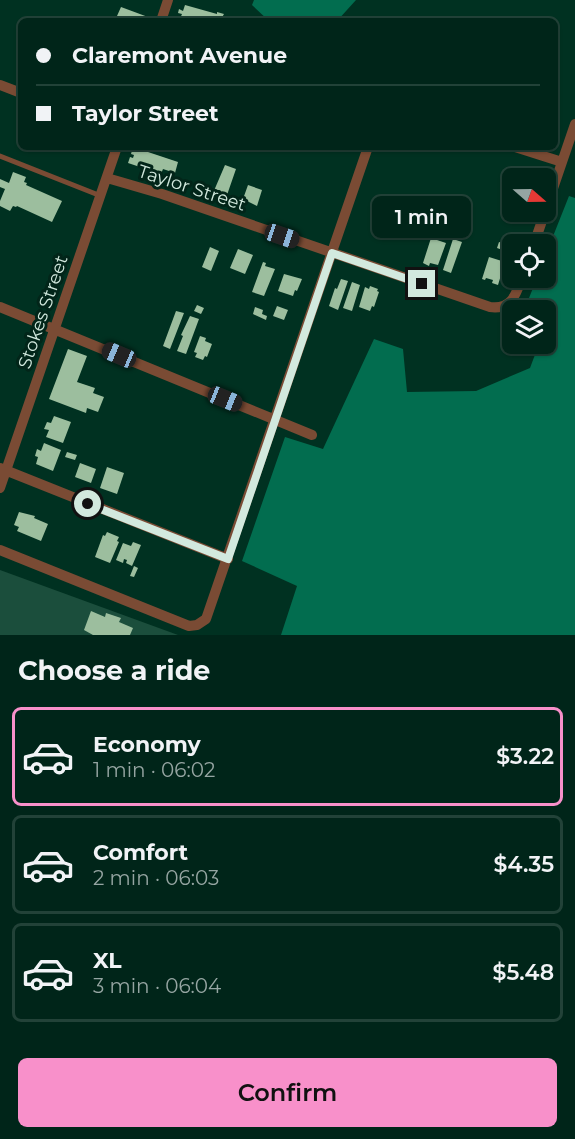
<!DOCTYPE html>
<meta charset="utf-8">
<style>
body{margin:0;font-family:Montserrat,sans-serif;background:#0e3126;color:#f1f3f6;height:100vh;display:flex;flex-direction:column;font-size:22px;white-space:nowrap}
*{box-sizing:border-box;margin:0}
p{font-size:20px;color:#95a5a2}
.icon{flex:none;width:33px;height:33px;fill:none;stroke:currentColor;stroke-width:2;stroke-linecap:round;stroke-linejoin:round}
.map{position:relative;height:635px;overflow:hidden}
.drawer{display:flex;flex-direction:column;background:#002519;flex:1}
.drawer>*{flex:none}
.guide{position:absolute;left:18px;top:18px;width:540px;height:132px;border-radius:9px;box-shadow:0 2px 4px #0004,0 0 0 2px #224238;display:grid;align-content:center;height:132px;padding:0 18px;background:#002519}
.needle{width:39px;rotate:110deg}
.buttons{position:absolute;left:502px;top:168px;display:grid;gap:12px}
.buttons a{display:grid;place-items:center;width:54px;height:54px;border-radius:9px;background:#002519;box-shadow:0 2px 4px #0004,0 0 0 2px #224238;font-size:30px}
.end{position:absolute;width:27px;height:27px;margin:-14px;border:8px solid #d2e9de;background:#111;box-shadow:0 0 0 3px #111}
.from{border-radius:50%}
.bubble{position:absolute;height:42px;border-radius:9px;background:#002519;box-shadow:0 2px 4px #0004,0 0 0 2px #224238;font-size:20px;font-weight:600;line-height:42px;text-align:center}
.car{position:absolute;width:18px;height:36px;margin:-18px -9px;border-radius:8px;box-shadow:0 0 4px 2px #0007;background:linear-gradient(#222 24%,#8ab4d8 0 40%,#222 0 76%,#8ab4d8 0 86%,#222 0)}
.guide b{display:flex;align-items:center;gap:21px;height:57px;font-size:22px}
.guide b+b{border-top:2px solid #224238}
.guide i{width:15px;height:15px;background:#f1f3f6}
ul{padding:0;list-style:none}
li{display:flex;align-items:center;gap:18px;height:99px;margin:0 12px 9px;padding:0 6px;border:3px solid #224238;border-radius:9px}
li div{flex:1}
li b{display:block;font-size:22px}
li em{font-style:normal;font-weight:600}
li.selected{border-color:#f890ca}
li>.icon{width:54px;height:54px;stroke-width:1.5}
h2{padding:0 18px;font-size:27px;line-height:72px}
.cta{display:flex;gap:12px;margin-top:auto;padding:12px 18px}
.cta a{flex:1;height:69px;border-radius:9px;background:#f890ca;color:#111;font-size:24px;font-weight:600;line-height:69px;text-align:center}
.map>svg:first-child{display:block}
</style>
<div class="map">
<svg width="575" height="635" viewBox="0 0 575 635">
<rect width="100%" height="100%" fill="#003121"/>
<path fill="#1b4e3c" d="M0 570 178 635H0Z"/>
<path fill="#026d4f" d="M254 0H356L337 21H269L252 5Z
M569 196 575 198V635H281L297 586 242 561 285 437 323 449 374 339 403 349 407 392 476 391 530 368 539 344H546V323L548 316 546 310H543L529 298 537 278H546V254Z"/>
<path fill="#9cbe9e" d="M185 5 217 14V12L224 14 220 21H179L182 14 178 13 179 9 183 11Z
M121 7 148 17 146 21H131L117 16Z
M81 147H95L93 152Z
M133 147 178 162 175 173 163 169 161 174 128 163 130 157 133 158 134 155 131 154Z
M225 165 236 169 227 195 225 194 224 197 213 193Z
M13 172 26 177 24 182 27 183 26 185 62 201 52 222 17 206 16 207 13 206 10 211 0 206V201L5 189 0 187V179L9 183Z
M248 185 262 190 257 206 243 199Z
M451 211 456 212 454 219 449 217Z
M431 212 440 216 437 226 427 223Z
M431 238 446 243 438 265 430 263 429 266 423 263Z
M453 239 462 242 451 273 443 270Z
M499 242 510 245 508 252 497 248Z
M210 247 219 251 211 271 202 267Z
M238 249 253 255 245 274 230 268Z
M489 257 505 262 498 285 492 283 493 280 486 278 485 280 482 279Z
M263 262 266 263 265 266 275 269 264 296 252 292Z
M284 274 302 279 297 291 295 290 293 296 278 291Z
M341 279 348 281 338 310 329 306 335 288 337 289Z
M352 282 360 285 352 311 343 308Z
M370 286 378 289 377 291 379 292 374 307 372 306 370 311 359 307 365 287 369 289Z
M197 305 204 308 201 314 194 311Z
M277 306 288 310 284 320 273 316Z
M255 307 263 310 262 314 267 316 266 320 253 314Z
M176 311 184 313 170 349 163 346Z
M190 316 199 319 186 354 177 351 183 336 181 335Z
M200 336 206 338 205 341 212 344 207 357 205 356 203 360 195 357 197 353 194 352Z
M68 349 87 356 77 382 95 388 93 393 104 397 98 412 87 408 86 413 49 399Z
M54 416 71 422 63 443 46 437 49 430 44 429 47 422 51 423Z
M44 443 61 450 53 471 36 464 38 457 35 456 37 449 41 451Z
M67 452 77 455 75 460 65 457Z
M80 463 96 469 91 483 75 477Z
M107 467 124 473 117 494 100 488Z
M19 512 35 516 34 518 48 524 41 541 17 531 19 527 14 525Z
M107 532 119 537 117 541 119 542 110 563 95 557 103 535 105 536Z
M133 542 141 545 132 566 126 563 127 560 124 559 123 563 116 560 123 543 131 546Z
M134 566 138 568 134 577 130 576Z
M91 611 105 617 106 613 121 618 119 622 133 628 130 635H93L84 630Z"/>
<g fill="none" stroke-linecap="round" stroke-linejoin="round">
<path stroke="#7a4b34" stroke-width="5" d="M0 156 101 196"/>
<path stroke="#7a4b34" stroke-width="10" d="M161 21 168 0
M0 85 21 93
M515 147 562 162
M107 178 162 194 490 307C511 310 516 295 522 278
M546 209 575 124
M534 244 545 212
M0 307 312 435
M0 468 228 559
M0 488 117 147
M0 550 189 626 197 625 206 619 368 147"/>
</g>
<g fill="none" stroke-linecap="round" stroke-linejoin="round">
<path stroke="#d2e9de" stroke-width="8" d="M88 504 228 559 332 253 422 284"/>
</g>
<g text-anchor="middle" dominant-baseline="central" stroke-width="6" stroke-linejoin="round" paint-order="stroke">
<g font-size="18" fill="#d2e9de" stroke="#022519">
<text transform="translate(192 188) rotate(18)">Taylor Street</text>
<text transform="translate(43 312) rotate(-71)">Stokes Street</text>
</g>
</g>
</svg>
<div class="buttons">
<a><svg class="needle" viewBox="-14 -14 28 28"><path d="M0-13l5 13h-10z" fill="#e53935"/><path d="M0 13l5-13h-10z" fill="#95a5a2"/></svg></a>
<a><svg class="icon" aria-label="locate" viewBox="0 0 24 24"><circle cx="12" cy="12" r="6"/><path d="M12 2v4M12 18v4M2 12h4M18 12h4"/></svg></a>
<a><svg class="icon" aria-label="layers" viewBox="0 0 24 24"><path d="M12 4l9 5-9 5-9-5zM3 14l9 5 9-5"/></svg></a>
</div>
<i class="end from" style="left:88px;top:504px"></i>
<i class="end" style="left:422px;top:284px"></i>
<div class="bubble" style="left:372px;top:196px;width:99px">1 min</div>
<i class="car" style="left:282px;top:236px;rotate:109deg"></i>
<i class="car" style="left:119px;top:355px;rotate:293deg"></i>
<i class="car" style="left:225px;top:399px;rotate:112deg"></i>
<div class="guide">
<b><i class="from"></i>Claremont Avenue</b>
<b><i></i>Taylor Street</b>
</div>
</div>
<section class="drawer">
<h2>Choose a ride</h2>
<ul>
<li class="selected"><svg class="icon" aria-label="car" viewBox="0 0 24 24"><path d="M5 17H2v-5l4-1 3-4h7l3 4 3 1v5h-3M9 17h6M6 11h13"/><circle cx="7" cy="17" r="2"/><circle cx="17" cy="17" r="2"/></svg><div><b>Economy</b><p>1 min · 06:02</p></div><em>$3.22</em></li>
<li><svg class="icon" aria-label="car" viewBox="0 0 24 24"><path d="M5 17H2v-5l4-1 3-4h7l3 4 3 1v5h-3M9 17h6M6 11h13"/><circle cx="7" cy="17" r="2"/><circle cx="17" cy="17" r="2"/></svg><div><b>Comfort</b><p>2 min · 06:03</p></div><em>$4.35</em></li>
<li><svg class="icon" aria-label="car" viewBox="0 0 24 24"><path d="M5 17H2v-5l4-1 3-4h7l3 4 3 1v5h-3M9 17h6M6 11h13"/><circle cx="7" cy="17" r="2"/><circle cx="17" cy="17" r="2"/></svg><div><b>XL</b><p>3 min · 06:04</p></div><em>$5.48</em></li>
</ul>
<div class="cta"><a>Confirm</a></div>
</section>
